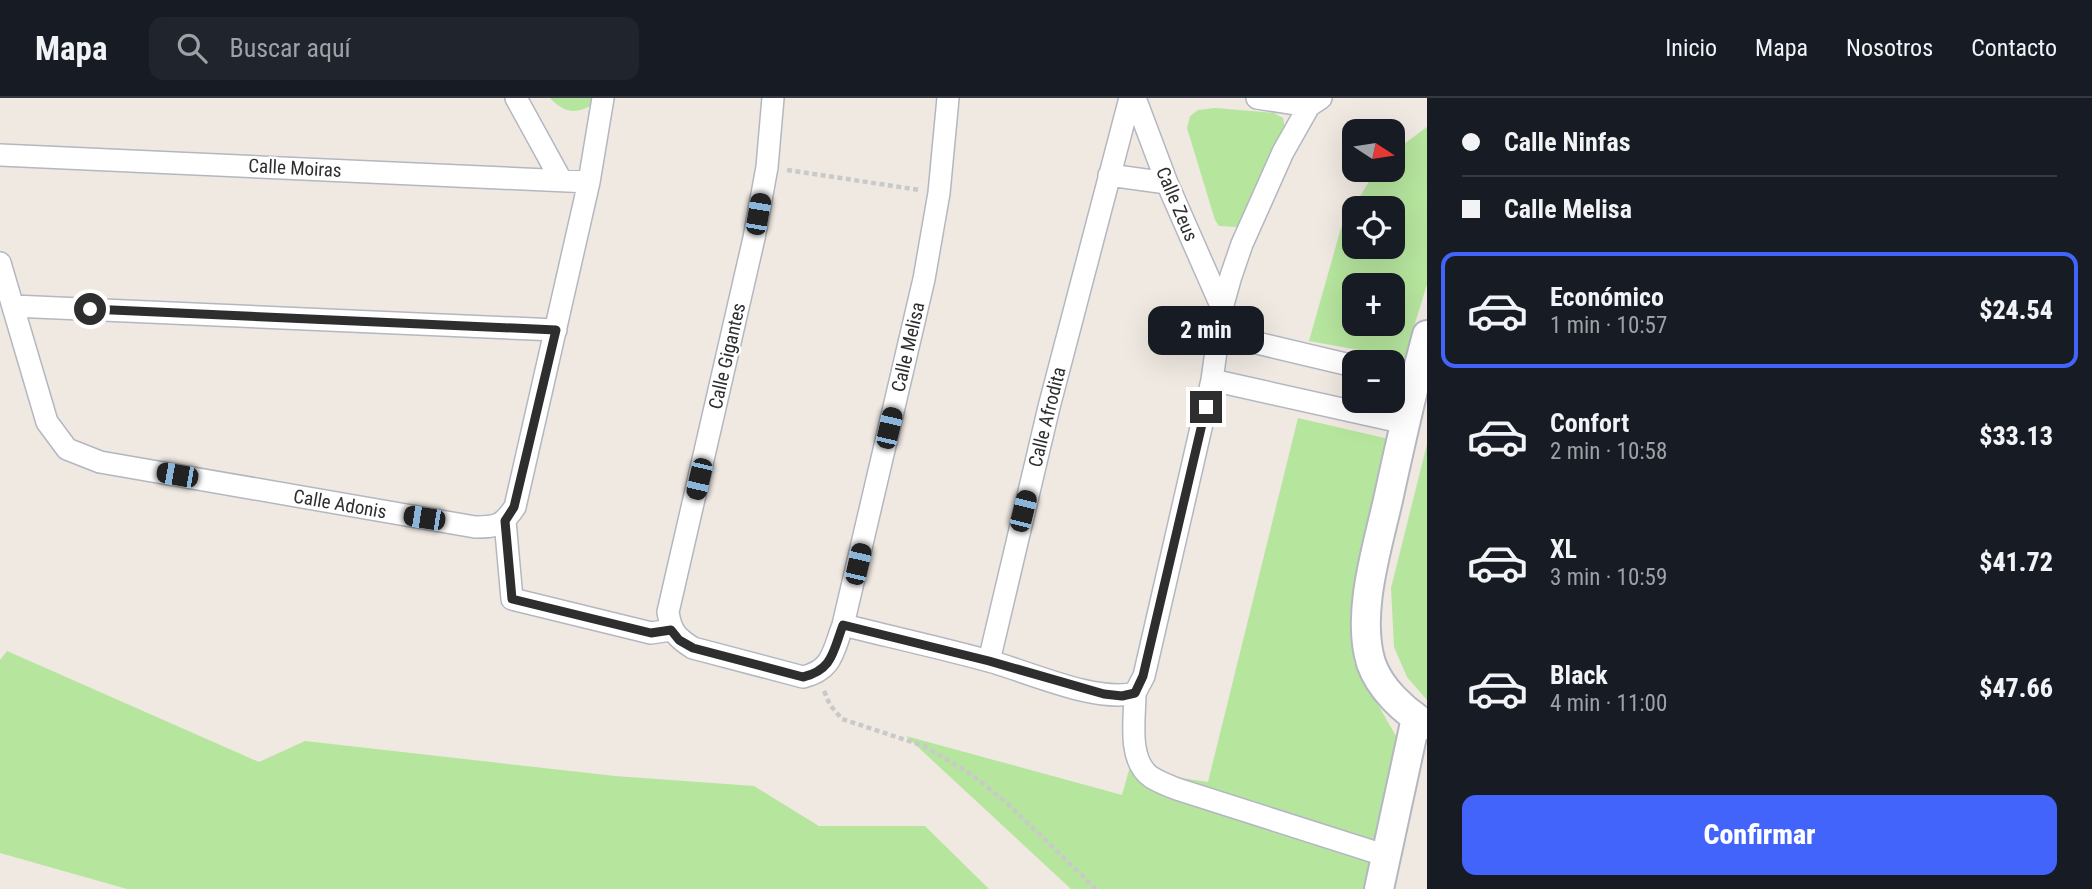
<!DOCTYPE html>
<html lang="es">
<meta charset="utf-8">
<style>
body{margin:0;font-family:"Roboto Condensed",sans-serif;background:#20242c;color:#f1f3f6;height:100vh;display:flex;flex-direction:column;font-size:26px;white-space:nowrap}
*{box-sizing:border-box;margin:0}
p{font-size:23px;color:#9ea1a6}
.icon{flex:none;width:38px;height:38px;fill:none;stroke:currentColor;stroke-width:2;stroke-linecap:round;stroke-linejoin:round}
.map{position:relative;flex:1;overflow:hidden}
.details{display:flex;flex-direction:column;background:#171b24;width:665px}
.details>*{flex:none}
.top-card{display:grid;align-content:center;height:154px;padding:0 35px;background:#171b24}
.needle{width:46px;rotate:102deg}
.tools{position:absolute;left:1342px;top:21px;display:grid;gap:14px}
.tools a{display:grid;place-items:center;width:63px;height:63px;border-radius:14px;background:#171b24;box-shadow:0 7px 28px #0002;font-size:35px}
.end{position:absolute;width:32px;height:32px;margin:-16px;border:9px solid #2e2e2e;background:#fff;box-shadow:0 0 0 4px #fff}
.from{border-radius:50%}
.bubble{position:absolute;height:49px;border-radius:14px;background:#171b24;box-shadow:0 7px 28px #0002;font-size:23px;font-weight:800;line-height:49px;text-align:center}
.car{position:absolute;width:21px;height:42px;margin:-21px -10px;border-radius:9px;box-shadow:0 0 5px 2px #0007;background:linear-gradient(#222 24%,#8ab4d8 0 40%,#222 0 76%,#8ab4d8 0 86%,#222 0)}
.top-card b{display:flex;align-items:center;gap:24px;height:66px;font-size:26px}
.top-card b+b{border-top:2px solid #363941}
.top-card i{width:18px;height:18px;background:#f1f3f6}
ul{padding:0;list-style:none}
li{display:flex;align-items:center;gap:21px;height:116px;margin:0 14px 10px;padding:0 21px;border:4px solid transparent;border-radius:14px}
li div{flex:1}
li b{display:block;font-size:26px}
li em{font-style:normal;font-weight:800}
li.current{border-color:#4264fb}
li>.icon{width:63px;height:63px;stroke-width:1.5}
.cta{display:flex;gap:14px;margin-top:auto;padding:14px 35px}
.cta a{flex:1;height:80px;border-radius:14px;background:#4264fb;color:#fff;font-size:28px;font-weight:800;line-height:80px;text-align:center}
header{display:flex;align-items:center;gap:42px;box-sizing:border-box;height:98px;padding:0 35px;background:#171b24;border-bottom:2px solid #363941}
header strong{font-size:33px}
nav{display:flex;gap:38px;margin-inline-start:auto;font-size:24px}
.search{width:490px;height:63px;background:#20242c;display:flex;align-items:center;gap:18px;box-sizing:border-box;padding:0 24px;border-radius:14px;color:#9ea1a6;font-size:26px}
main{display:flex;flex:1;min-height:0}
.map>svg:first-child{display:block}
</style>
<header>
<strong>Mapa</strong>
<div class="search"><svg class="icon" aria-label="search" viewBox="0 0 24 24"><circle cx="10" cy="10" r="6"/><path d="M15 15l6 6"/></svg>Buscar aquí</div>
<nav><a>Inicio</a><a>Mapa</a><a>Nosotros</a><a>Contacto</a></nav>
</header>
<main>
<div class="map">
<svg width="1427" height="791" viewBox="0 0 1427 791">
<rect width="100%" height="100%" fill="#efe9e1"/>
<path fill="#b6e59e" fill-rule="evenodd" d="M550 0H595L592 7C575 17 563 14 550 0Z
M1215 10 1274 15 1283 20 1285 31 1255 89 1242 123 1237 129 1219 128 1215 122 1187 30 1190 18 1198 12Z
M1427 29V186L1410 242 1408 261 1309 243 1341 130 1376 72H1393V54ZM1354 110H1393V149H1354ZM1354 187H1393V226H1354Z
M1298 320 1389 341 1355 497 1351 533 1354 565 1400 645 1371 791H1071L906 638 1122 697 1129 672 1208 684Z
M1427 346V602L1407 579 1394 549 1391 490Z
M7 553 259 664 305 643 615 678 754 688 819 728H925L989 791H127L0 755V562Z"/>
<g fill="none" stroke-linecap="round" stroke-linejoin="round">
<g stroke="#b4b7c1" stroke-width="24">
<path id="minor" d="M516 0 561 82
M773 0 767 69 754 140 668 514C671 534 677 540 693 550L803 579C833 572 833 553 843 527L924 181 939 95 948 0
M1135 0 1167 85 1222 210
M1257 0 1309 8
M0 57 589 84
M1109 77 1167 85
M0 165 47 324 67 351 100 364 475 429C497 429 502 428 515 409L589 84 603 0
M13 208 556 232
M1219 236 1354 268
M1393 276 1415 281
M1212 282 1405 325
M505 423 512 501 651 535 671 532
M843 527C892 539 941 550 989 563 1029 574 1096 605 1135 595L1144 578 1212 282 1222 210 1231 178 1242 146 1283 54 1309 8 1321 0
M989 563 1049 309 1130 0
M1135 595C1135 620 1127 662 1151 679 1159 684 1169 688 1177 691L1387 758"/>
</g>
<g stroke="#b4b7c1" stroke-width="32">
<path id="tertiary" d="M1427 237C1412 292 1400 347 1388 402 1377 451 1356 516 1371 565 1380 591 1404 613 1427 627
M1379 791 1416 620"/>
</g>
<path stroke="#c9c9c9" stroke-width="4.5" stroke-dasharray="5 3.5" stroke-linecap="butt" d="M787 72 920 92
M824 593 830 607 842 621 924 648 971 676 1007 705 1096 791"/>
<use href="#minor" stroke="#fff" stroke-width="21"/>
<use href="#tertiary" stroke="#fff" stroke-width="28"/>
</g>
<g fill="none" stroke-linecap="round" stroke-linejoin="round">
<path stroke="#2e2e2e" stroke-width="9" d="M90 211 556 232 514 409 505 423 512 501 651 535 671 532 679 542 693 550 803 579C833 572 833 553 843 527L989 563 1104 596 1122 598 1135 595 1143 578 1206 309"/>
</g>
<g text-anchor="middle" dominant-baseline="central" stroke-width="5" stroke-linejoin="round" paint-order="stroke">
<g font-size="19" fill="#2e2e2e" stroke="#fff">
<text transform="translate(295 70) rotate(3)">Calle Moiras</text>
<text transform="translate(1177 106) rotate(67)">Calle Zeus</text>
<text transform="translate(908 249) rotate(-77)">Calle Melisa</text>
<text transform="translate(727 258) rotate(-77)">Calle Gigantes</text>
<text transform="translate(1047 319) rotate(-76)">Calle Afrodita</text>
<text transform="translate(340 406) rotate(10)">Calle Adonis</text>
</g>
</g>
</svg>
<div class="tools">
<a><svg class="needle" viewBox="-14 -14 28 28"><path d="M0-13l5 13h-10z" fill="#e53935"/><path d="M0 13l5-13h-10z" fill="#9ea1a6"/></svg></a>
<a><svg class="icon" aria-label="locate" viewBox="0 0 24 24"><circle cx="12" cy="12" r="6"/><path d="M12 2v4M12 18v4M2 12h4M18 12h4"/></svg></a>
<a>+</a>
<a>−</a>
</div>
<i class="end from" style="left:90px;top:211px"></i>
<i class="end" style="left:1206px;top:309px"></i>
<div class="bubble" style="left:1148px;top:208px;width:116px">2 min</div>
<i class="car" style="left:758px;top:116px;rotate:10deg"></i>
<i class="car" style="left:889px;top:330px;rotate:13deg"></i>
<i class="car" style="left:177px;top:377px;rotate:280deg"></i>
<i class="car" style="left:699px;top:381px;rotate:193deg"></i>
<i class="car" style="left:1023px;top:413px;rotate:14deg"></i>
<i class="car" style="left:424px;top:420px;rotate:279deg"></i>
<i class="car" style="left:858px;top:466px;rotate:13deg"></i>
</div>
<section class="details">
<div class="top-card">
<b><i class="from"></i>Calle Ninfas</b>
<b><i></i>Calle Melisa</b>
</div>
<ul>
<li class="current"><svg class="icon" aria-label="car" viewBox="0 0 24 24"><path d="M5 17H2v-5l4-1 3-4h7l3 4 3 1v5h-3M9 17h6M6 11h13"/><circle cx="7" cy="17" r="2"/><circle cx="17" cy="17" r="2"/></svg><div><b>Económico</b><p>1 min · 10:57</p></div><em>$24.54</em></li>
<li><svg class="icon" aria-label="car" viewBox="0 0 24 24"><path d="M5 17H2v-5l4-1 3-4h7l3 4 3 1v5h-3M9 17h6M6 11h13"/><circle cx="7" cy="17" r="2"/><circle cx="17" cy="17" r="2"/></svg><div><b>Confort</b><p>2 min · 10:58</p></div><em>$33.13</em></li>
<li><svg class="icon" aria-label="car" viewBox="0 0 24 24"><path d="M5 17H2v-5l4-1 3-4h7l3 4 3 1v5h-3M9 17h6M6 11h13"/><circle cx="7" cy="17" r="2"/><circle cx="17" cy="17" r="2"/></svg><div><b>XL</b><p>3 min · 10:59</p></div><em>$41.72</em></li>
<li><svg class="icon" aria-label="car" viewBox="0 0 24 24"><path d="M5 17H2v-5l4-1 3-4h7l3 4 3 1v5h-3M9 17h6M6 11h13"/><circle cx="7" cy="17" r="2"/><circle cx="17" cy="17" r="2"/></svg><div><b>Black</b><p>4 min · 11:00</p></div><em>$47.66</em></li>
</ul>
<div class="cta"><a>Confirmar</a></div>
</section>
</main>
